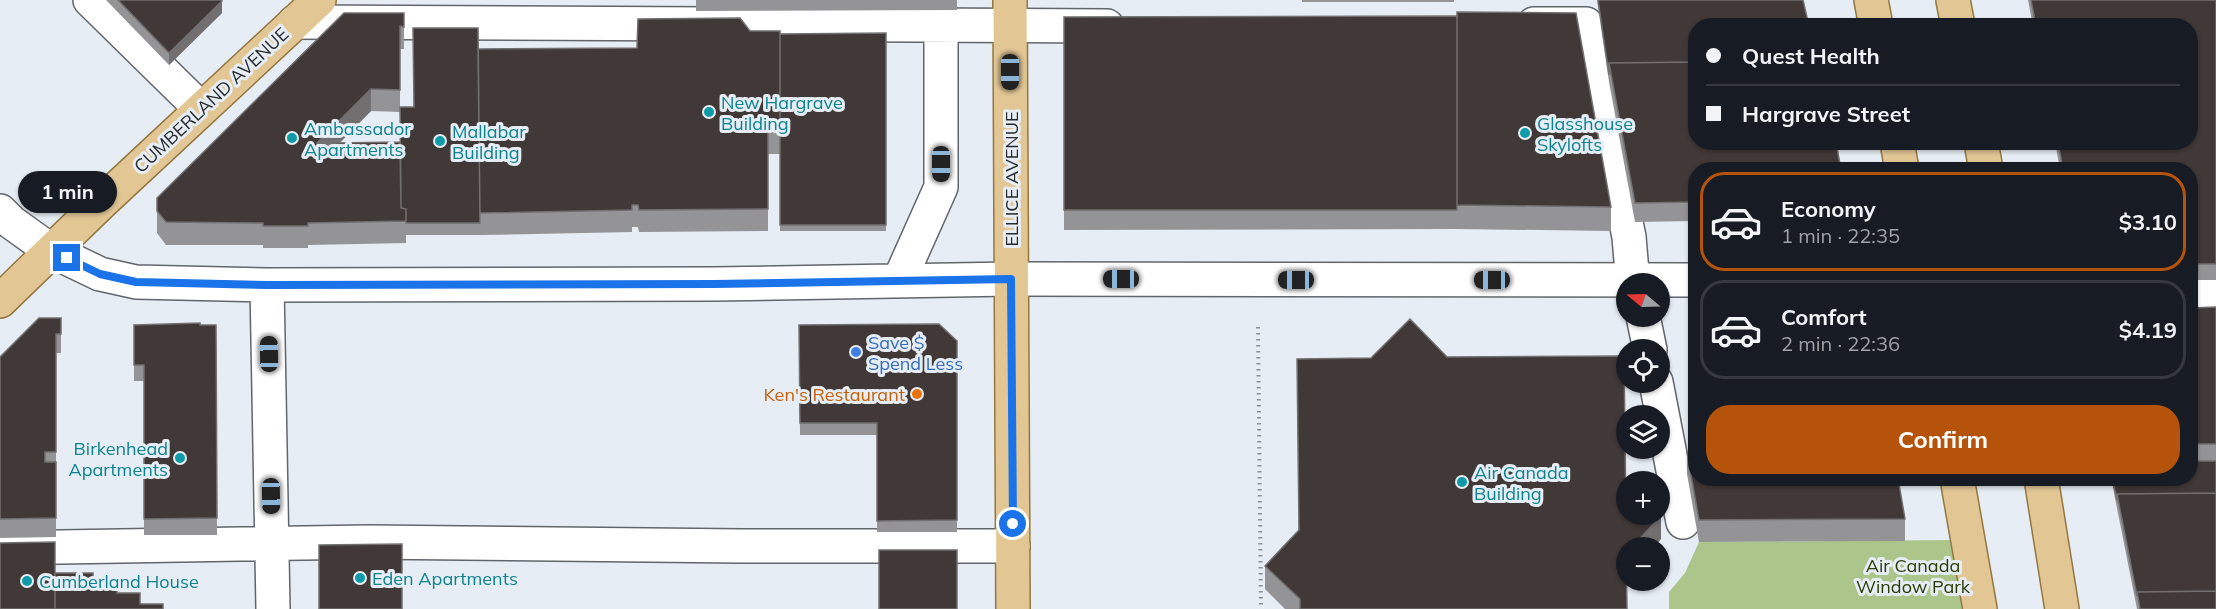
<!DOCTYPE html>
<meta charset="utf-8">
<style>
body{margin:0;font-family:Mulish,sans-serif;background:#242831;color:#f1f3f6;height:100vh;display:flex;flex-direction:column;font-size:22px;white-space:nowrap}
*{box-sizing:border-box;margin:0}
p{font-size:20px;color:#9ea1a6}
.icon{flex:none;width:33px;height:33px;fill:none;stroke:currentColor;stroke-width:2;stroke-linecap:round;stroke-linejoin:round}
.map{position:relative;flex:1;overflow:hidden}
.drawer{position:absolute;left:1688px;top:162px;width:510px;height:324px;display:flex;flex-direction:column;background:#171b24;border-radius:24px;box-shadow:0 2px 4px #0004}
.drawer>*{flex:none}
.top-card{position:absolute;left:1688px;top:18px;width:510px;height:132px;border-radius:24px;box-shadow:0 2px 4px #0004;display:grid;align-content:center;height:132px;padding:0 18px;background:#171b24}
.needle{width:39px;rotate:289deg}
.fabs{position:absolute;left:1616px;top:273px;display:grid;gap:12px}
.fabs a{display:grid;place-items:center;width:54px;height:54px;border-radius:50%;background:#171b24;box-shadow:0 2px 4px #0004;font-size:30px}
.end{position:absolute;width:27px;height:27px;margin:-14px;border:8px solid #1a73e8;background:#fff;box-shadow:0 0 0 3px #fff}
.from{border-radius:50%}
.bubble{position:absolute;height:42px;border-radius:21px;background:#171b24;box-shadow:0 2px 4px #0004;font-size:20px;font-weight:700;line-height:42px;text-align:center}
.car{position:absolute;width:18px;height:36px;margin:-18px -9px;border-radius:8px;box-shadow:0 0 4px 2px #0007;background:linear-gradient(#222 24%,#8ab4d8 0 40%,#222 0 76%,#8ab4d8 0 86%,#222 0)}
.top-card b{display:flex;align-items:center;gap:21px;height:57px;font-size:22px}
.top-card b+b{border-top:2px solid #363941}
.top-card i{width:15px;height:15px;background:#f1f3f6}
ul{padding:10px 0 0;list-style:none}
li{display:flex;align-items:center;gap:18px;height:99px;margin:0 12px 9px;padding:0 6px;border:3px solid #363941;border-radius:24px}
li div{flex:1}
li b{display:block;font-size:22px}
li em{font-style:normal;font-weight:700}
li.active{border-color:#b45309}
li>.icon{width:54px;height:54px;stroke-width:1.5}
.button{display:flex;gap:12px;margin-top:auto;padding:12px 18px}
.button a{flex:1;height:69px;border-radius:24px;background:#b45309;color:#fff;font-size:24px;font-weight:700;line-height:69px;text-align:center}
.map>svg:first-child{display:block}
</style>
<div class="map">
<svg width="2216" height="609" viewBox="0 0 2216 609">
<rect width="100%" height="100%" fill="#e6edf4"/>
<path fill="#acc58a" d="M1958 540 1971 609H1669V592L1685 573 1699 542Z"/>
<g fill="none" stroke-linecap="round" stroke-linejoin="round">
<g stroke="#61666c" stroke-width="36">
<path id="minor" d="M90 0 201 109
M295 22 1107 26
M1534 24H1586L1629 237 1633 284
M0 211 11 222 50 250 100 274 136 282 267 285 714 284 1011 279 1695 280
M899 281 941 187V26
M267 285 273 609
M2190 293H2216
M1643 316 1650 350
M1656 382 1683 522
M0 548 369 542 742 546H1013"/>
</g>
<g stroke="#947742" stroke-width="36">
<path id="major" d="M1010 0 1013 609
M1871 0 1876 26
M1953 0 1958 26
M1897 142 1902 170
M1981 142 1986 170
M0 301 101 203 319 0
M1957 478 1980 609
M2041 478 2062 609"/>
</g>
<path stroke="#8b9095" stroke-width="4" stroke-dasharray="1.5 4.5" stroke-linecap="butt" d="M1258 327 1261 609"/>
<use href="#minor" stroke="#fff" stroke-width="33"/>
<use href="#major" stroke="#e2c795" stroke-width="33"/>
</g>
<path fill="#949396" d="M106 0H221L222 13 169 65Z
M696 0H957V10L696 11Z
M1302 0H1454V2H1302Z
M1597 0H1803L1695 170V221L1635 222 1609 82Z
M2028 0H2216V280H2190V170H2060L2055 142H2190V26H2033Z
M404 13V49H400V112L371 111 340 143 400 142 414 107 478 52 780 116 886 33V231H780V154H768V231L639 232 638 227H632V232L480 235H406V243L308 245V248H263V245H166L157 233V198Z
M1064 17 1611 207V231L1457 229 1064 230Z
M2216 307V609H2137L2111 478H2190V308Z
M61 318V353H56V537L0 538V357Z
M134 325H216L217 535H144V381H134Z
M799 325 957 341V532H877V435H800Z
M1447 357 1625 482 1661 539 1653 548H1626L1627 609H1285L1265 589V566L1299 530Z
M1687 452 1905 519V541L1699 542 1687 474Z"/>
<path fill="#726f70" d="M222 1V13L169 65V53Z
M371 89V111L317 165V143Z
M1661 516V539L1653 548H1631Z"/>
<path fill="#413937" stroke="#726f70" stroke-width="1.5" d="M118 0H221L222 1 169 53Z
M1598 0H1803L1809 26H1695V62L1609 63V75Z
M2031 0H2216V264H2190V170H2063L2058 142H2190V26H2036Z
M1457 12 1576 13 1611 207 1457 205Z
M344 13H404V27L400 26V90L371 89 317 143 318 149H335V143L400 142 401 208 406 209V221L308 223V226H263V223L166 222 157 211V198Z
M1457 16V210H1064V17Z
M740 18 750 31H780V132H768V209L639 210 638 205H632V210L480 213 478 49 637 48 638 19Z
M413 28H478L480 223H406V209L401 208 400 107H414Z
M886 33V225H780V34Z
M1695 62V142H1836L1841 170H1695V202L1635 203 1609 63Z
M2216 307V444H2190V308Z
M39 318H61V334H56V452H45V462H56V518L0 519V357Z
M1410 319 1447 357 1624 356 1626 514H1659L1661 516 1631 548H1626L1627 609H1300V599L1265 566 1299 530 1297 359 1371 358Z
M200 323V325H216L217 518 144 519V365H134V325Z
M939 324 957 341V520L877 521V423H800L799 325Z
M1695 451V478H1898L1905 519 1699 520 1687 452Z
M2190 461H2216V493L2117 494V500L2112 478H2190Z
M2216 493V591L2137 592V596L2117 494Z
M55 542V609H0V543Z
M402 544V609H319V545Z
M879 550H957V609H879Z
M55 573H93V582H117V593H140V604H163V609H55Z
M2216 591V609H2140L2137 592Z"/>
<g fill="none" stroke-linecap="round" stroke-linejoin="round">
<path stroke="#1a73e8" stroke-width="8" d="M67 258 100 274 136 282 267 285 714 284 1011 279 1013 524"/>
</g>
<g fill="#0f9aa8" stroke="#e6edf4" stroke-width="2">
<circle cx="709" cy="112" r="6"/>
<circle cx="1525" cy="133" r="6"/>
<circle cx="292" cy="138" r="6"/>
<circle cx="440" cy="141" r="6"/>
<circle cx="180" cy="458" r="6"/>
<circle cx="1462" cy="482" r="6"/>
<circle cx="360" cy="578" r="6"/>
<circle cx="27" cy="581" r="6"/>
</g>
<circle fill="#3f7fe0" stroke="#e6edf4" stroke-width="2" cx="856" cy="352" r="6"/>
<circle fill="#e8710a" stroke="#e6edf4" stroke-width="2" cx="917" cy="394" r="6"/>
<g text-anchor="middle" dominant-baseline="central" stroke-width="6" stroke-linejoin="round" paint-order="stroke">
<g font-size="18" fill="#272a2c" stroke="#e6edf4">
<text transform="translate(211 100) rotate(-43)">CUMBERLAND AVENUE</text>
<text transform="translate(1011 179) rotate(-90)">ELLICE AVENUE</text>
</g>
<g font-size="18" fill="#0d838f" stroke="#e6edf4" text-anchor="start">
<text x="721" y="102">New Hargrave<tspan x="721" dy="21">Building</tspan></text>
<text x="1537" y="123">Glasshouse<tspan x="1537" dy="21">Skylofts</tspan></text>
<text x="304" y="128">Ambassador<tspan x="304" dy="21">Apartments</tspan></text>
<text x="452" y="131">Mallabar<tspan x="452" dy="21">Building</tspan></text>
<text x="168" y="448" text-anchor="end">Birkenhead<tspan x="168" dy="21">Apartments</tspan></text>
<text x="1474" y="472">Air Canada<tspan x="1474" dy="21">Building</tspan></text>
<text x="372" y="578">Eden Apartments</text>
<text x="39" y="581">Cumberland House</text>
</g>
<g font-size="18" fill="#366cbe" stroke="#e6edf4" text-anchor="start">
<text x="868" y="342">Save $<tspan x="868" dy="21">Spend Less</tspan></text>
</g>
<g font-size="18" fill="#c56008" stroke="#e6edf4" text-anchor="end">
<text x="905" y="394">Ken's Restaurant</text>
</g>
<g font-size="18" fill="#2a3d05" stroke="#e6edf4">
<text x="1913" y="565">Air Canada<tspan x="1913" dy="21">Window Park</tspan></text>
</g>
</g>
</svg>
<div class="fabs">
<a><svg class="needle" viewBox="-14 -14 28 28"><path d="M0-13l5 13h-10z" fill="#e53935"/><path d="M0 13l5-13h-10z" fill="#9ea1a6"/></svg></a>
<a><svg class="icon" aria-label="locate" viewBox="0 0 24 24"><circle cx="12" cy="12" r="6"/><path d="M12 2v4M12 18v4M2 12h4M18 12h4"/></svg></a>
<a><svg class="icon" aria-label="layers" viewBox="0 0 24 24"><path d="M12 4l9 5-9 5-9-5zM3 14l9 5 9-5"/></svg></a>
<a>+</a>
<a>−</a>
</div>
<i class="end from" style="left:1013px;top:524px"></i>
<i class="end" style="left:67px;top:258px"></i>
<div class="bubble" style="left:18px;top:171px;width:99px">1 min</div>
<i class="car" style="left:1010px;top:72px;rotate:180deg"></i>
<i class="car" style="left:941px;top:164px;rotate:180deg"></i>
<i class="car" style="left:1121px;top:279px;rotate:270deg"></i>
<i class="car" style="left:1296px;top:280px;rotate:270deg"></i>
<i class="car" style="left:1492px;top:280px;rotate:270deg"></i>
<i class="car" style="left:269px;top:354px;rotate:359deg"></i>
<i class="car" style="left:271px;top:496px;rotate:179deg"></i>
<div class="top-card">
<b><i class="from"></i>Quest Health</b>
<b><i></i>Hargrave Street</b>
</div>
<section class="drawer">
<ul>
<li class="active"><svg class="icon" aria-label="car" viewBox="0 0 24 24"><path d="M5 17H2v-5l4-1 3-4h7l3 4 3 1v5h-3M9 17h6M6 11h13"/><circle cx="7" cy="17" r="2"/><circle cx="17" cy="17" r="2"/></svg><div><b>Economy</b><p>1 min · 22:35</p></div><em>$3.10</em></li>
<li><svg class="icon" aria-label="car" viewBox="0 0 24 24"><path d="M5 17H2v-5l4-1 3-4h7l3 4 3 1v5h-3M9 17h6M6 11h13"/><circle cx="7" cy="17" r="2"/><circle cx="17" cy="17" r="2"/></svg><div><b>Comfort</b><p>2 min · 22:36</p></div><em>$4.19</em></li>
</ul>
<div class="button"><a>Confirm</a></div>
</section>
</div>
